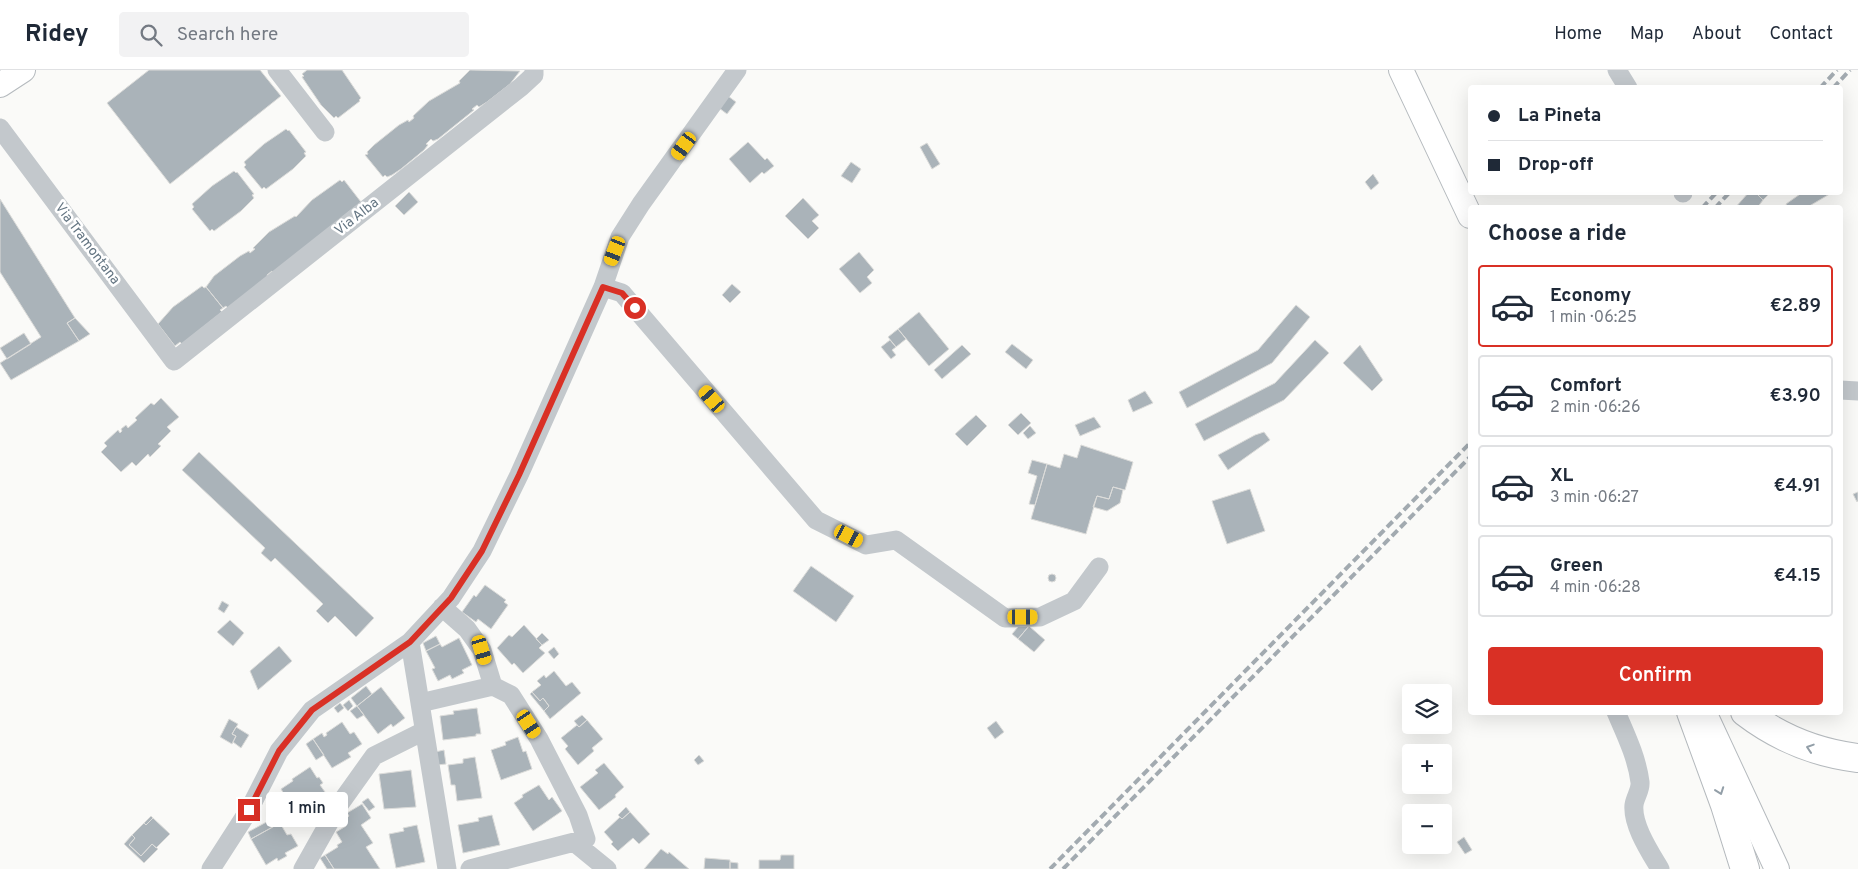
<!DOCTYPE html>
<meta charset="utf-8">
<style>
body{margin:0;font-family:Overpass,sans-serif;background:#f2f2f3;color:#1f2937;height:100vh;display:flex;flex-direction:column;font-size:19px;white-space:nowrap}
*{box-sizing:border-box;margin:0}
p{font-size:16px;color:#747a83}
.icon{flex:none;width:28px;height:28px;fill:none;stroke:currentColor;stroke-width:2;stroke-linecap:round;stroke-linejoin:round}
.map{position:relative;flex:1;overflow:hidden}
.panel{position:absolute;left:1468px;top:135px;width:375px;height:510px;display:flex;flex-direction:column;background:#fff;border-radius:5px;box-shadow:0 5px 20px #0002}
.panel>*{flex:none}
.guide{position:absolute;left:1468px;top:15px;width:375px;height:110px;border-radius:5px;box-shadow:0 5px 20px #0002;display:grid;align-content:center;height:110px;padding:0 20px;background:#fff}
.tools{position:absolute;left:1402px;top:614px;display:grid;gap:10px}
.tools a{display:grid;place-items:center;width:50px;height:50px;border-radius:5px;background:#fff;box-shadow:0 5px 20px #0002;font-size:25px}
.end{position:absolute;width:22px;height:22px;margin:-11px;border:6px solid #d93025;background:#fff;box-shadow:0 0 0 2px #fff}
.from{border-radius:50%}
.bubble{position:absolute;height:35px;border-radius:5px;background:#fff;box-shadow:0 5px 20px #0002;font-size:16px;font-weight:600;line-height:35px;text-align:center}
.car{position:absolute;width:15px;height:30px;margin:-15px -8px;border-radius:6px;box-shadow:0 0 4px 1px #0007;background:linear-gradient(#f5c518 24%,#345 0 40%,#f5c518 0 76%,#345 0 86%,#f5c518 0)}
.guide b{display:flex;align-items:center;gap:18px;height:48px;font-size:19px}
.guide b+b{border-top:1px solid #e0e1e3}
.guide i{width:12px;height:12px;background:#1f2937}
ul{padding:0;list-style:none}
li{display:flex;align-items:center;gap:15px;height:82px;margin:0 10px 8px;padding:0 10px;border:2px solid #e0e1e3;border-radius:5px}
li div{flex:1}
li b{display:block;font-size:19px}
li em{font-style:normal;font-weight:600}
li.current{border-color:#d93025}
li>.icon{width:45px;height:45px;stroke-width:1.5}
h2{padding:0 20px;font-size:22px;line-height:60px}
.primary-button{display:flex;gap:10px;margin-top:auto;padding:10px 20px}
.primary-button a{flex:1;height:58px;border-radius:5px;background:#d93025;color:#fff;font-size:20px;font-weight:600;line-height:58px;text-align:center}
header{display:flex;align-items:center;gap:30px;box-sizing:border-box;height:70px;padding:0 25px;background:#fff;border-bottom:1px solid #e0e1e3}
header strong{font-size:24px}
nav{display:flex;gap:28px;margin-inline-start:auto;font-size:18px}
.search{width:350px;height:45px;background:#f2f2f3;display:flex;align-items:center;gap:12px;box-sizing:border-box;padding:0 18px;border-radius:5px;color:#747a83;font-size:19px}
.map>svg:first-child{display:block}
</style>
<header>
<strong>Ridey</strong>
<div class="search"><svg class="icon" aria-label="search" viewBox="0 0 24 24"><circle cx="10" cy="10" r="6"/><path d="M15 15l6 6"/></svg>Search here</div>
<nav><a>Home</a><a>Map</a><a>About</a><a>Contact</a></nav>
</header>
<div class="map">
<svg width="1858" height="799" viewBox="0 0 1858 799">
<rect width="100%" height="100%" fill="#fafaf8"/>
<path fill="#aab3b9" stroke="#dcdcda" d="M149 0H260L281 26 170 114 107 33Z
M307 0H342L361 28 359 30 360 31 338 48 336 46 334 48 321 35 302 7 304 6 302 4Z
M470 0 520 1 510 14 487 32 479 37 477 35 472 39 474 40 438 69 433 71 431 69 426 74 428 75 424 80 401 99 392 105 387 107 385 105 383 107 365 85 368 84 367 82 374 75 399 55 408 50 409 52 414 48 413 46 429 31 460 13 459 11Z
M728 26 736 32 727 44 719 38Z
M286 59 288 61 289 60 306 82 304 83 306 86 293 99 266 119 264 117 262 119 244 97 246 95 244 92 264 74Z
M748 72 765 90 767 88 774 96 764 104 762 102 750 113 729 89Z
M927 73 940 94 932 99 920 77Z
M851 92 861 99 852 113 841 106Z
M234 101 236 103 237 102 254 124 252 125 254 128 241 141 214 161 212 159 210 161 192 139 194 137 192 134 212 116Z
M1373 104 1379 113 1371 120 1365 112Z
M340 110 342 112 344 110 361 132 274 203 272 201 267 205 268 207 228 238 226 236 223 238 206 217 214 206 240 186 249 181 250 183 255 179 253 178 269 162 295 146 296 147 312 130Z
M409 122 418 132 404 145 395 136Z
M1749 122H1755L1763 130 1757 138H1735Z
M1755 122H1771L1763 130Z
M1803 122H1833L1806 138H1788L1786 134Z
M803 128 819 145 812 151 819 158 808 169 785 146Z
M0 129 75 248 67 253 79 271 11 310 0 293 41 267 0 202Z
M859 182 874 200 867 207 872 213 860 223 839 199Z
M732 214 741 222 730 233 722 225Z
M202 216 204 218 206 217 223 238 220 240 222 242 182 274 180 272 175 276 158 254 173 237Z
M1296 235 1310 247 1272 293 1187 338 1179 322 1258 280Z
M919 242 949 279 929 296 898 259Z
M75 248 90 264 79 271 67 253Z
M898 259 906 269 896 277 888 267Z
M24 263 31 274 7 289 0 278Z
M890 270 896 277 892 280 896 285 891 289 881 277Z
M1315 270 1329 283 1284 330 1204 371 1195 354 1275 313Z
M1012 274 1033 290 1026 299 1005 282Z
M962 275 971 284 942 309 934 300Z
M1360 275 1383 310 1372 321 1343 293Z
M1145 321 1153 333 1133 342 1128 330Z
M161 328 179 347 167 357 171 361 158 374 161 376 150 387 148 384 136 396 132 392 121 402 101 382 107 376 104 373 118 360 120 363 122 361 121 359 126 355 128 358 137 350 135 348 151 333 154 335Z
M1021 343 1031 353 1018 365 1008 355Z
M976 345 987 356 967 376 955 364Z
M1094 347 1101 357 1080 366 1075 355Z
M1030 356 1036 363 1028 369 1023 363Z
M1264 362 1270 370 1228 400 1218 385 1255 365Z
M1081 375 1133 392 1125 420 1113 417 1109 429 1097 426 1086 464 1031 449 1047 394 1060 398 1064 384 1077 388Z
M199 382 374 548 356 567 335 546 328 553 316 541 323 534 275 488 271 492 261 483 265 478 182 400Z
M1032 390 1047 394 1035 435 1029 434 1037 406 1028 403Z
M1113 417 1123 420 1120 433 1107 441 1093 437 1097 426 1109 429Z
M1250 419 1265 461 1227 474 1212 431Z
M1858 422V431L1857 432 1853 424Z
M811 496 854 526 836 552 793 521Z
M1048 508a4 4 0 1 1 8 0a4 4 0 1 1-8 0Z
M485 515 506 530 504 532 508 535 491 559 478 549 476 552 462 542 474 525 476 527Z
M222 531 229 535 224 543 218 539Z
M230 550 244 563 233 576 217 562Z
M1023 551 1029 556 1018 569 1012 564Z
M524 555 542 575 539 578 545 583 523 603 514 593 512 595 497 578 509 565 512 567Z
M1029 556 1045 570 1034 582 1018 569Z
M542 563 549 570 542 575 536 569Z
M436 566 440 574 426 581 423 573Z
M459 568 472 595 462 600 464 603 452 609 450 605 438 611 432 599 435 598 426 581 440 574 442 577Z
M279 576 292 591 258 620 250 601Z
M554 577 559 584 554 589 548 582Z
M554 601 566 616 572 612 581 623 550 649 544 641 549 636 543 628 540 631 532 622 541 615 537 611 544 605 546 608Z
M366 616 372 624 357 636 351 628Z
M381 617 405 648 393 657 391 654 378 664 357 636Z
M532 622 540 631 543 628 549 636 544 641 530 624Z
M349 630 353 636 348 641 343 635Z
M340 633 344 638 338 643 334 638Z
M357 636 364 645 357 649 350 641Z
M477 638 481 664H476V666L443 670 440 646 454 644 453 641Z
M582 645 587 650 579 657 574 651Z
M229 649 238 654 232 664 236 666 232 674 220 667Z
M587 650 603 669 592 678 594 681 578 695 565 679 568 676 561 668 577 655 579 657Z
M996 651 1004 662 995 669 987 658Z
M342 652 350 664 354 662 362 674 348 683 351 687 332 698 313 669 322 663 324 667 327 665 326 663Z
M236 657 249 665 241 678 233 672 236 666 232 664Z
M518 667 523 682 526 681 532 699 501 710 491 680 506 675 505 672Z
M313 669 324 685 316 690 306 674Z
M444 680 446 694 437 695 435 682Z
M699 685 704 691 698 695 694 690Z
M475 687 482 728 457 731 455 715H451L448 695 463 693V689Z
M604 693 624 717 615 725 616 727 599 740 580 717 598 703 595 700Z
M310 697 317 708 319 707 323 713 320 715 325 722 317 727 319 729 310 735 308 733 303 736 305 739 297 745 281 719 293 711 292 709Z
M411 700 416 737 384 739 379 704Z
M539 715 549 730 552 727 562 741 533 761 514 733 523 727 522 725Z
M273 728 280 736 273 742 266 734Z
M368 728 375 737 369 741 362 732Z
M362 734 371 748 361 755 373 773 366 777 380 799H334L325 785 338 777 337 775 342 772 336 762 346 756 342 750 349 746 347 743Z
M626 737 630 742 622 749 618 745Z
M630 742 650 764 639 774 633 768 618 781 611 774 613 772 604 762 620 747 622 749Z
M492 745 500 775 463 783 458 755 479 751 478 748Z
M151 746 153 748 146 755 144 753Z
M153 748 170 764 156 778 152 774 141 786 129 775 135 768 132 765 144 753 146 755Z
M274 748 278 754 251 769 248 762Z
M280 753 287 765 291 764 298 776 285 783 287 786 278 791 277 788 266 795 251 769Z
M417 755 425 792 396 798 389 764 404 761 403 758Z
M132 765 135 768 129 775 141 786 152 774 158 779 144 793 124 774Z
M1464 767 1472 780 1465 784 1457 772Z
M661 779 668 784 669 782 689 799H644Z
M325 785 334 799H327L320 788Z
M781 785H794V799H759V790H780Z
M705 788 730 790V799H704Z
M730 792 738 793V799H730Z"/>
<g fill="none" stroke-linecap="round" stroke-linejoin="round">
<g stroke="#b5babe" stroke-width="26">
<path id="major" d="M1401 0 1470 146
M0 15 23 0
M1704 642 1777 799"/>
</g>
<g stroke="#b4b9bd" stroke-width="30">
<path id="highway" d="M1691 642 1725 735 1745 799
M1745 642C1779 668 1816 683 1858 688"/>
</g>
<path stroke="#c3c8cc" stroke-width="19" d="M277 0 325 62
M1617 0 1628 18
M0 58 174 291 521 17 534 5V0
M1683 122V123
M603 217 622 223 816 450 866 475 896 470 1005 548 1040 547 1074 531 1099 497
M1840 320 1858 321
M442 537 467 559 482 580 493 616
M410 572 420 633
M1616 642C1626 665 1637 688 1640 712 1641 720 1635 727 1634 735 1632 755 1650 782 1660 799
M575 773 607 799
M211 799 249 740 279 681 312 640 410 572 451 528 482 481 519 405 603 217 620 167 641 134 737 0
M303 799 339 735 374 686 424 661
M447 799 420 633 493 616 511 625 539 669 578 745 586 769 470 799"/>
<use href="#major" stroke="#fff" stroke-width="24"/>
<use href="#highway" stroke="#fff" stroke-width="28"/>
<path stroke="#a2aab0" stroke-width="4" stroke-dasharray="8 4" stroke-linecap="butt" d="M1820 18 1837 0
M1833 18 1850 0
M1702 138 1717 122
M1715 138 1730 122
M1050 799 1470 373
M1063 799 1470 387"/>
</g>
<defs><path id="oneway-chevron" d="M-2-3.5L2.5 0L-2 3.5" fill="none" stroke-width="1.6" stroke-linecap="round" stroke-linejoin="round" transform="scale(1.25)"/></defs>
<g stroke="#939fa8">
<use href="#oneway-chevron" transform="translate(1810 678) rotate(-162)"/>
<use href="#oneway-chevron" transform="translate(1720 721) rotate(70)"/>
</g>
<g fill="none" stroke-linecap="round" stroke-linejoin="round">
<path stroke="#d93025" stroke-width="6" d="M249 740 279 681 312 640 410 572 451 528 482 481 519 405 603 217 622 223 635 238"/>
</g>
<g text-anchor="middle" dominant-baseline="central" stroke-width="5" stroke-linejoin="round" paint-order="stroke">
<g font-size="14" fill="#657683" stroke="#fff">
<text transform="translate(357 147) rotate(-38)">Via Alba</text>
<text transform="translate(87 174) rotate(53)">Via Tramontana</text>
</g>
</g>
</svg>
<div class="tools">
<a><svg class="icon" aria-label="layers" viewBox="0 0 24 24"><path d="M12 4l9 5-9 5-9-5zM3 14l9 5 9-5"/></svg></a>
<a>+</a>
<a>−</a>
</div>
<i class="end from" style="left:635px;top:238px"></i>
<i class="end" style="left:249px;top:740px"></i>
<div class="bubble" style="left:266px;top:722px;width:82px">1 min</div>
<i class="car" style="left:684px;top:76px;rotate:216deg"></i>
<i class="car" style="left:615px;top:181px;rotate:201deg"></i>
<i class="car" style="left:712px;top:329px;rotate:319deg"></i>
<i class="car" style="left:849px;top:466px;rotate:117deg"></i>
<i class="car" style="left:1023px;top:547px;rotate:90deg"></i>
<i class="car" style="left:482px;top:580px;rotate:163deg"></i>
<i class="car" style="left:529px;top:654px;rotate:147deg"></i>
<div class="guide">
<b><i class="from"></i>La Pineta</b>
<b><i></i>Drop-off</b>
</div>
<section class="panel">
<h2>Choose a ride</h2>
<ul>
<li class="current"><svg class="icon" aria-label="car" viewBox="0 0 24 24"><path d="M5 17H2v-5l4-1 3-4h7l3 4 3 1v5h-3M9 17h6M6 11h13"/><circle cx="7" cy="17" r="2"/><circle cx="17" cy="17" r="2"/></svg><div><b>Economy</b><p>1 min · 06:25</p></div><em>€2.89</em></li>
<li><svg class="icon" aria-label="car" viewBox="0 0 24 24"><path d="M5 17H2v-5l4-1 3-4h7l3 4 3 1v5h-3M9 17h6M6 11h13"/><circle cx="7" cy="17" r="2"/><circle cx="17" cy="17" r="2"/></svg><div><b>Comfort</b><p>2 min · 06:26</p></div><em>€3.90</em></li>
<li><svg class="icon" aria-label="car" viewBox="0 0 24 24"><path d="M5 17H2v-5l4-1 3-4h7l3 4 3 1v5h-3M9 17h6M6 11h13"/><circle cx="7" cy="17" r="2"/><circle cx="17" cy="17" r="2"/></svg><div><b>XL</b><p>3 min · 06:27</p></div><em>€4.91</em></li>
<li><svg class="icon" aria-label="car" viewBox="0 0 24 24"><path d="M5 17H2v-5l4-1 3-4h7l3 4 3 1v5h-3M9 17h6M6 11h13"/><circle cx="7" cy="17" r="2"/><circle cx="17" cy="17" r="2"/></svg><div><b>Green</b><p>4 min · 06:28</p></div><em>€4.15</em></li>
</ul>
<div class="primary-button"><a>Confirm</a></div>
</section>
</div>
